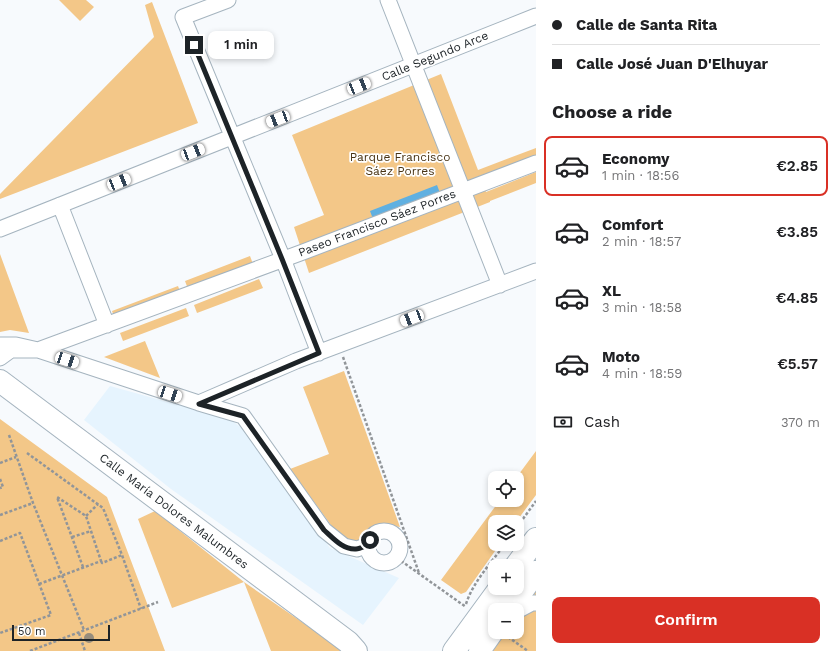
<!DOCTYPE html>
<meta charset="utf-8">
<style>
body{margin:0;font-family:"Work Sans",sans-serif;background:#f6f6f6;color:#202124;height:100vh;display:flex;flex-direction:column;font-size:15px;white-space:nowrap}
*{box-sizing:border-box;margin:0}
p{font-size:13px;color:#757577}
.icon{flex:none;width:22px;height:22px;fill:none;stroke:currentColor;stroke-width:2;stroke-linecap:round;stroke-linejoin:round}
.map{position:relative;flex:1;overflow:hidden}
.details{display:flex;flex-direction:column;background:#fff;width:300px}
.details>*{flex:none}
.top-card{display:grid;align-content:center;height:88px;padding:0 16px;background:#fff}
.controls{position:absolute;left:488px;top:471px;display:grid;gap:8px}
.controls a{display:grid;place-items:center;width:36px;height:36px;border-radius:8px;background:#fff;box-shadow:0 2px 6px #0003;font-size:20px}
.scale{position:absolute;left:12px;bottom:10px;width:98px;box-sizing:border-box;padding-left:4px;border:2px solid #1d2327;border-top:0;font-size:11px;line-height:14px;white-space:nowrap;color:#1d2327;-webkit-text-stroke:3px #fff;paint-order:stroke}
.end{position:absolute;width:18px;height:18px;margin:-9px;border:5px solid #1d2327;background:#fff;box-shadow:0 0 0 2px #fff}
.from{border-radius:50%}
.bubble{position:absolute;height:28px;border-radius:8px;background:#fff;box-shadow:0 2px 6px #0003;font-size:13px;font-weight:600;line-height:28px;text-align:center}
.car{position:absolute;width:12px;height:24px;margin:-12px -6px;border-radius:5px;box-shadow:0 0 3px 1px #0007;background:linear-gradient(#fff 24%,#345 0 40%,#fff 0 76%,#345 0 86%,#fff 0)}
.top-card b{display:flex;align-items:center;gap:14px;height:38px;font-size:15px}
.top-card b+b{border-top:1px solid #e0e0e0}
.top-card i{width:10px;height:10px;background:#202124}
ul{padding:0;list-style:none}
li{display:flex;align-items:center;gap:12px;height:60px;margin:0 8px 6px;padding:0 8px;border:2px solid transparent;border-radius:8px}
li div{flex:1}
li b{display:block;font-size:15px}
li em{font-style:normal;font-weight:600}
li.selected{border-color:#d93025}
li>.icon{width:36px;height:36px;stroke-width:1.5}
h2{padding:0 16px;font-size:18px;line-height:48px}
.pay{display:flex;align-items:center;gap:10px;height:44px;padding:0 16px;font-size:15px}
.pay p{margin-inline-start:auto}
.cta{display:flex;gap:8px;margin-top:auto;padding:8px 16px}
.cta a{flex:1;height:46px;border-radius:8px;background:#d93025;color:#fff;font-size:16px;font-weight:600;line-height:46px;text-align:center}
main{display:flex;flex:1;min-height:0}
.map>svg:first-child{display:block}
</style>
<main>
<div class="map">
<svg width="536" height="651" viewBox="0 0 536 651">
<rect width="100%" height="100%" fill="#f7fafd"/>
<path fill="#e6f4fe" d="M110 386 175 404 227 417 250 434 330 548 399 578 363 625 171 489 84 420Z"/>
<path fill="#f3c788" d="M59 0H86L94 7 80 21Z
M152 2 198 123 0 199V194L154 37 145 5Z
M441 74 478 170 536 148V157L481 177 486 192 536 172V183L490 201V202L309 273 294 227 324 215 292 135Z
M0 254 29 333 10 330 0 332Z
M250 256 253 264 188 289 185 281Z
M259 279 263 288 197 313 194 305Z
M178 286 181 294 115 319 112 311Z
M186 308 189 316 123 341 120 333Z
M145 341 160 378 104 357Z
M344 371 400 527 386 525 376 528 360 540 351 541 343 537 336 532 290 469 329 454 303 387Z
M0 419 107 497 165 651H0Z
M536 451V495L516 522H495V544H500L466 592 461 594 441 580 500 500H517L516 478Z
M155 511 244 582 344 651H271L244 582 172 608 138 519Z
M536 572V651H480L495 632H517V610Z"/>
<path fill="#60b0e1" d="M437 185 440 193 373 219 370 211Z"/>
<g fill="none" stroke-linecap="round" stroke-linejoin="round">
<g stroke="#a5b4bf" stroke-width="17">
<path id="street" d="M228 0 183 17 283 259 319 353
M388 0 500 285
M60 205 107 325
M0 229 536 16
M0 345H16L38 350 303 252 536 163
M0 358 11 350H38L199 403 243 416 324 530 344 546 357 549 368 545
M199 403 296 361 536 271
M368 547a16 16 0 1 1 32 0a16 16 0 1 1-32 0Z
M517 611 532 603H536"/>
</g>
<g stroke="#a5b4bf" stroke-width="24">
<path id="primary" d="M0 381 348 642 356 651
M516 566 536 539
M508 610 536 572
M454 651 500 588
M480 651 483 645 495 628"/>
</g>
<path stroke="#919599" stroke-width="2.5" stroke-dasharray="3 2" stroke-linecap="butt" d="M343 357 419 573
M9 435 33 503 84 630
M27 453 103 508 122 555 141 609
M0 463 16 457
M0 479 3 487 0 488
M0 515 33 503
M86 516 98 504
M517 527 536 501
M72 537 91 531
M0 541 20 533 51 615 0 633
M397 558 466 607
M101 561 102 563 122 555
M39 584 101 561 86 516 57 497 83 567
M466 604C473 582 491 563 505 544
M79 633 85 651
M508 637 528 651
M30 651 158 602"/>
<use href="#street" stroke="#fff" stroke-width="15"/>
<use href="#primary" stroke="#fff" stroke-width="22"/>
</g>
<circle fill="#978d7d" cx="89" cy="638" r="5"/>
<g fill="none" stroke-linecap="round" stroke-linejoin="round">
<path stroke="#1d2327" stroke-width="5" d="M194 45 282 259 319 353 199 404 243 416 324 530C333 538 343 550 356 549 360 549 365 546 368 545L370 540"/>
</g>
<g text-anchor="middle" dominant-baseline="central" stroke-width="3.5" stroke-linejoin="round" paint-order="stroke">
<g font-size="12" fill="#1d2327" stroke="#fff">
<text transform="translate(435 56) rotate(-22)">Calle Segundo Arce</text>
<text transform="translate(377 223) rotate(-21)">Paseo Francisco Sáez Porres</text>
<text transform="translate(174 511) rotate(37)">Calle María Dolores Malumbres</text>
</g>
<g font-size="12" fill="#493415" stroke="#fff">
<text x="400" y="157">Parque Francisco<tspan x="400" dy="14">Sáez Porres</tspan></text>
</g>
</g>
</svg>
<div class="controls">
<a><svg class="icon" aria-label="locate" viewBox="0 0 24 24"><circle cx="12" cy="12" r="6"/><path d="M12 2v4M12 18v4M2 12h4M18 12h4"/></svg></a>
<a><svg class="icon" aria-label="layers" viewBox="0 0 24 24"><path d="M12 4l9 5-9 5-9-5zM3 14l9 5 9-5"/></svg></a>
<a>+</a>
<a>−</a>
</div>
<div class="scale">50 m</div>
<i class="end from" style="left:370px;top:540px"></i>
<i class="end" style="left:194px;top:45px"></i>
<div class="bubble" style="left:208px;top:31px;width:66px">1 min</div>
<i class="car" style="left:359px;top:86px;rotate:68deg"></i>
<i class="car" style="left:278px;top:119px;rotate:249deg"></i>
<i class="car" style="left:193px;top:152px;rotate:69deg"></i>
<i class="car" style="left:119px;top:182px;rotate:68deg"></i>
<i class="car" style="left:412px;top:318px;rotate:249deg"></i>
<i class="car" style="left:67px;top:360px;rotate:108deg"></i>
<i class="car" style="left:170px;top:394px;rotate:108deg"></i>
</div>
<section class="details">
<div class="top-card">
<b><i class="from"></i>Calle de Santa Rita</b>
<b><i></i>Calle José Juan D'Elhuyar</b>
</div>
<h2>Choose a ride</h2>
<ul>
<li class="selected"><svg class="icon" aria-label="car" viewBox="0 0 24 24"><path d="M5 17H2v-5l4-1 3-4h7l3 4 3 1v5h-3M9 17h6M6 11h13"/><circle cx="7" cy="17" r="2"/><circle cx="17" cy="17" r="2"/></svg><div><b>Economy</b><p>1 min · 18:56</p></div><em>€2.85</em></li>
<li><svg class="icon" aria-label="car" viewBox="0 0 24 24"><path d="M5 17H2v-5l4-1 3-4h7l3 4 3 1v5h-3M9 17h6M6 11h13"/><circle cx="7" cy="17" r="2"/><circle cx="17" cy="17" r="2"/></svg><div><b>Comfort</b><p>2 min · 18:57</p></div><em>€3.85</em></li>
<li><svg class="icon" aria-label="car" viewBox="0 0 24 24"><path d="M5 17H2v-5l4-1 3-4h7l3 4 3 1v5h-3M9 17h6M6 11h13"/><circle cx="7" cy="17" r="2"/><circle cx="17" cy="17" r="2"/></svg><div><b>XL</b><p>3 min · 18:58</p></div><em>€4.85</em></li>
<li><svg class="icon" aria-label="car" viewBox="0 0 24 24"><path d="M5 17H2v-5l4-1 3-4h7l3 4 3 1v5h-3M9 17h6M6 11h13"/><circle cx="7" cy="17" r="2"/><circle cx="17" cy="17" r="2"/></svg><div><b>Moto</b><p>4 min · 18:59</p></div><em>€5.57</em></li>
</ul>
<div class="pay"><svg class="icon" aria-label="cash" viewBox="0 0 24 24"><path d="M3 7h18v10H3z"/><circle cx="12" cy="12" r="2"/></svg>Cash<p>370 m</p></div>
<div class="cta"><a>Confirm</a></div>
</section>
</main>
